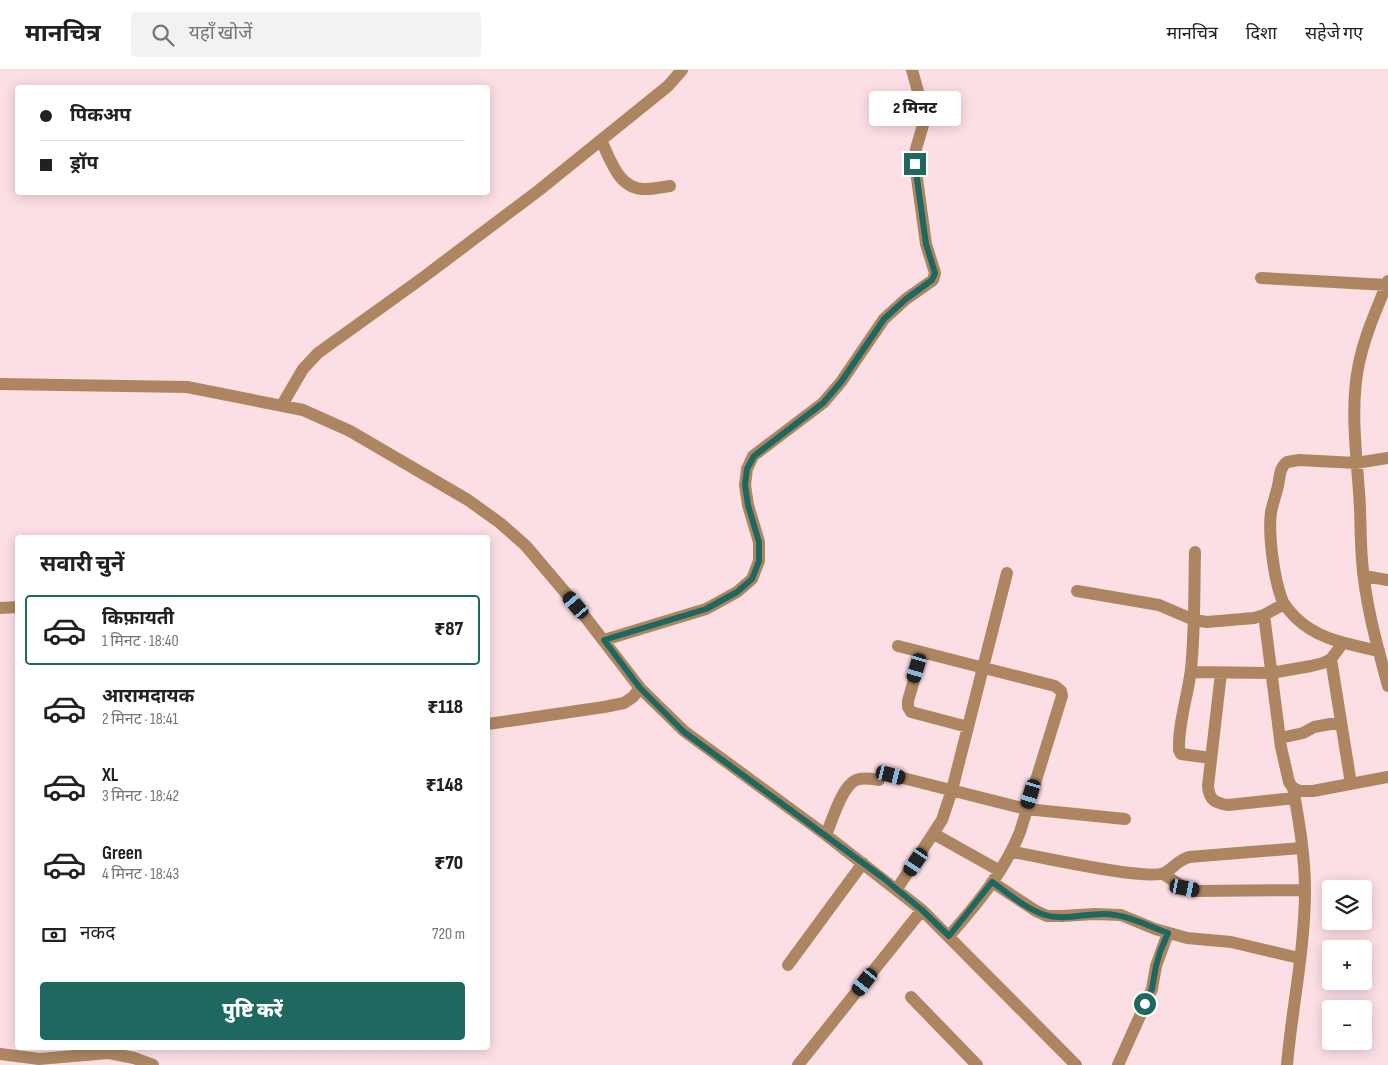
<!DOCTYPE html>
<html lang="hi">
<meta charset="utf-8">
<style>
body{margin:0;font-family:"Sofia Sans Condensed","Noto Sans Devanagari",sans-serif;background:#f2f2f2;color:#202124;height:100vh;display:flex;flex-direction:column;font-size:19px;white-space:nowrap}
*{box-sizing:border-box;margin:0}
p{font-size:16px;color:#757577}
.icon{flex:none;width:28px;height:28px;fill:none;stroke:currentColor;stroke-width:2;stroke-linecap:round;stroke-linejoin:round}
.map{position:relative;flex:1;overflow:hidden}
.panel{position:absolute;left:15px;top:465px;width:475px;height:515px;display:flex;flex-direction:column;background:#fff;border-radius:5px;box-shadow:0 2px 12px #0003}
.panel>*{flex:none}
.banner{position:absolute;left:15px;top:15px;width:475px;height:110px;border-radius:5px;box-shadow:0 2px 12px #0003;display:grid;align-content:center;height:110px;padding:0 25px;background:#fff}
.fabs{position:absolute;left:1322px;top:810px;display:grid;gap:10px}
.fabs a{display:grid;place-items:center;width:50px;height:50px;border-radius:5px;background:#fff;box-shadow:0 2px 12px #0003;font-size:25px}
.end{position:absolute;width:22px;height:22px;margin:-11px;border:6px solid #1e6860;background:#fff;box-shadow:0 0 0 2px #fff}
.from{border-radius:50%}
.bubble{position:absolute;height:35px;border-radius:5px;background:#fff;box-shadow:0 2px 12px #0003;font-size:16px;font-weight:800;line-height:35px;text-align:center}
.car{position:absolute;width:15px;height:30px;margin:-15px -8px;border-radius:6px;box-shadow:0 0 4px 1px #0007;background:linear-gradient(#222 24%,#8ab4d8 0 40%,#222 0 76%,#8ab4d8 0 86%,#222 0)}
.banner b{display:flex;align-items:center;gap:18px;height:48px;font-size:19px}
.banner b+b{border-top:1px solid #e0e0e0}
.banner i{width:12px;height:12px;background:#202124}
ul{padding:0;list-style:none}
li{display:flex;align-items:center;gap:15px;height:70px;margin:0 10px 8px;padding:0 15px;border:2px solid transparent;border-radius:5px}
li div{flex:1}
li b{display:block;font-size:19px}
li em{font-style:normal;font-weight:800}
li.active{border-color:#1e6860}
li>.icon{width:45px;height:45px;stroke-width:1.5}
h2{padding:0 25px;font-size:22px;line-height:60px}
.pay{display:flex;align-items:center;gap:12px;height:55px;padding:0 25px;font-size:19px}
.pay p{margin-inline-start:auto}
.action{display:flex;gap:10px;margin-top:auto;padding:10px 25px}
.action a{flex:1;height:58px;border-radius:5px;background:#1e6860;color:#fff;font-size:20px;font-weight:800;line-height:58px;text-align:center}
header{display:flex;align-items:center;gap:30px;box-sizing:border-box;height:70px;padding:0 25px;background:#fff;border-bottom:1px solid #e0e0e0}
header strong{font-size:24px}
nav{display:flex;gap:28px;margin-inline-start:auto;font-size:18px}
.search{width:350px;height:45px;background:#f2f2f2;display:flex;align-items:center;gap:12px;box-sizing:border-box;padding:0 18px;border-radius:5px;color:#757577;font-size:19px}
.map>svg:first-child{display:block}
</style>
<header>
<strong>मानचित्र</strong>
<div class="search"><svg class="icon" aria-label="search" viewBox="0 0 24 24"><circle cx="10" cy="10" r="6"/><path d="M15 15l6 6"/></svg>यहाँ खोजें</div>
<nav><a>मानचित्र</a><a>दिशा</a><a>सहेजे गए</a></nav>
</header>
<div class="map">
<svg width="1388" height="995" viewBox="0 0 1388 995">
<rect width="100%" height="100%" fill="#fcdfe5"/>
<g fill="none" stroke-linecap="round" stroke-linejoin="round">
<path stroke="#ad8661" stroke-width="12" d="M601 70C611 91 619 120 646 119 654 119 662 117 670 116
M1261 208 1387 215
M1388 211C1377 238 1365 265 1359 293 1350 335 1356 380 1359 422 1361 445 1360 467 1362 490 1365 533 1377 575 1388 616
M0 314 187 317 303 340 350 361 468 430 500 453 526 476 576 535 640 618 684 661 826 765 922 840 1076 995
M282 335 303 299 318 283 421 209 538 121 668 16 682 0
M1195 482C1194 521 1195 561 1191 599 1188 626 1178 653 1179 680L1181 684 1211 688
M1364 506 1388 510
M1077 521 1159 535 1194 550 1207 552 1254 548 1264 545 1284 534
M0 538 18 537
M1264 545 1281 677 1289 712 1293 718 1300 721H1313L1388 707
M604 570 706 539 737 522 752 509 759 491V472L748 435 745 415 747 399 753 386 823 333 841 312 884 249 906 229 933 210 935 203 926 174 915 94 916 79 923 55 924 43 912 0
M898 576 1055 616 1061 621 1062 626 1020 762C1004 802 977 834 949 866
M1379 581C1348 574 1318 570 1295 547 1291 543 1286 537 1283 532 1274 511 1268 464 1271 442 1273 433 1276 424 1278 416 1280 407 1279 398 1287 392L1299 390 1356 393 1388 388
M922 582 908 631V637L911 642 968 657
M1331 589 1351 714
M1191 602 1271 603 1311 596 1323 593 1331 589 1343 573
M1221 603 1208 716C1209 730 1215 733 1228 735L1295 728
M488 654 604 637 624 633 633 627 640 618
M1280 668 1303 663 1314 657 1341 652
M891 705 1026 739 1125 749
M934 764 1000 801
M826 765C832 751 842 716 856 710 863 707 872 709 879 710
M1012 782C1038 786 1145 811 1164 803 1173 799 1176 791 1189 787L1301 778
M1163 804 1185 818 1196 821 1305 820
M992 812 1036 841 1047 846H1063L1094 844 1121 845 1155 859 1187 868 1231 872 1299 888
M897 819 942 750 952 720 1007 503
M788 895 863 793
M911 927 977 995
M0 984 39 989 109 983 134 988 153 995
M798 995 922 840
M1118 995 1152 919 1156 896 1168 863
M1287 995C1292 937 1305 879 1305 820 1305 786 1299 751 1293 718"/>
</g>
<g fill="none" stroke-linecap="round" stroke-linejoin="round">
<path stroke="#1e6860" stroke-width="6" d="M915 94 926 174 935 203 932 210 906 229 884 249 841 312 823 333 754 386 747 399 745 415 748 435 759 472V491L752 509 737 522 706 539 604 570 640 618 684 662 882 807 922 840 949 866 992 812C1008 823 1026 839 1045 845 1064 851 1086 843 1106 844 1128 845 1148 856 1168 863L1160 882 1156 896 1152 919 1145 934"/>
</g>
</svg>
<div class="fabs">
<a><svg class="icon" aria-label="layers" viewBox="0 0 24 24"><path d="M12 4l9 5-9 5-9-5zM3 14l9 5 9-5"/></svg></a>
<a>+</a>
<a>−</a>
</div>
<i class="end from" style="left:1145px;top:934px"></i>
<i class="end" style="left:915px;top:94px"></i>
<div class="bubble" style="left:869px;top:21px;width:92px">2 मिनट</div>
<i class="car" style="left:576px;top:535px;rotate:320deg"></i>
<i class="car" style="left:917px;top:598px;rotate:197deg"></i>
<i class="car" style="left:891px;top:705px;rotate:104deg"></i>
<i class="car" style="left:1031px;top:724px;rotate:197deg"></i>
<i class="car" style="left:916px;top:792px;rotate:214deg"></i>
<i class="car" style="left:1185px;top:818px;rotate:101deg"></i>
<i class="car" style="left:865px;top:912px;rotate:218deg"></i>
<div class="banner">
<b><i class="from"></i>पिकअप</b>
<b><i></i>ड्रॉप</b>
</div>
<section class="panel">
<h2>सवारी चुनें</h2>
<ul>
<li class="active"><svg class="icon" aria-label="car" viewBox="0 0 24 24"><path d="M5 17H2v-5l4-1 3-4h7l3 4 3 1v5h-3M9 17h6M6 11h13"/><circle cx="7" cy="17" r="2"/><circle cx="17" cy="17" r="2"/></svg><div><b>किफ़ायती</b><p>1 मिनट · 18:40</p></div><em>₹87</em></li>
<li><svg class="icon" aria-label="car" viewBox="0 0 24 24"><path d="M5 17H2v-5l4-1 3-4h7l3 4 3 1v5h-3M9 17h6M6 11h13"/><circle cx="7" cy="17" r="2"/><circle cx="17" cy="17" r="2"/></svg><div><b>आरामदायक</b><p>2 मिनट · 18:41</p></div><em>₹118</em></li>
<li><svg class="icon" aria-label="car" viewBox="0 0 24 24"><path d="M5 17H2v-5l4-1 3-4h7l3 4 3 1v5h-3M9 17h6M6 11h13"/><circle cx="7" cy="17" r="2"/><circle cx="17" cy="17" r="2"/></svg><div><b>XL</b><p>3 मिनट · 18:42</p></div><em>₹148</em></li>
<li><svg class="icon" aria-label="car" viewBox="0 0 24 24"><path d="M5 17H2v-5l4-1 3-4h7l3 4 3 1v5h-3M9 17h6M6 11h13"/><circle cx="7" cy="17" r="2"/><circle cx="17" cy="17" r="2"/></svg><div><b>Green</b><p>4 मिनट · 18:43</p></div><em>₹70</em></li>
</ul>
<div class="pay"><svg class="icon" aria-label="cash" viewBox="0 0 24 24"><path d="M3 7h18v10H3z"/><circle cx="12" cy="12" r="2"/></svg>नकद<p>720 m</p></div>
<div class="action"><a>पुष्टि करें</a></div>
</section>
</div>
